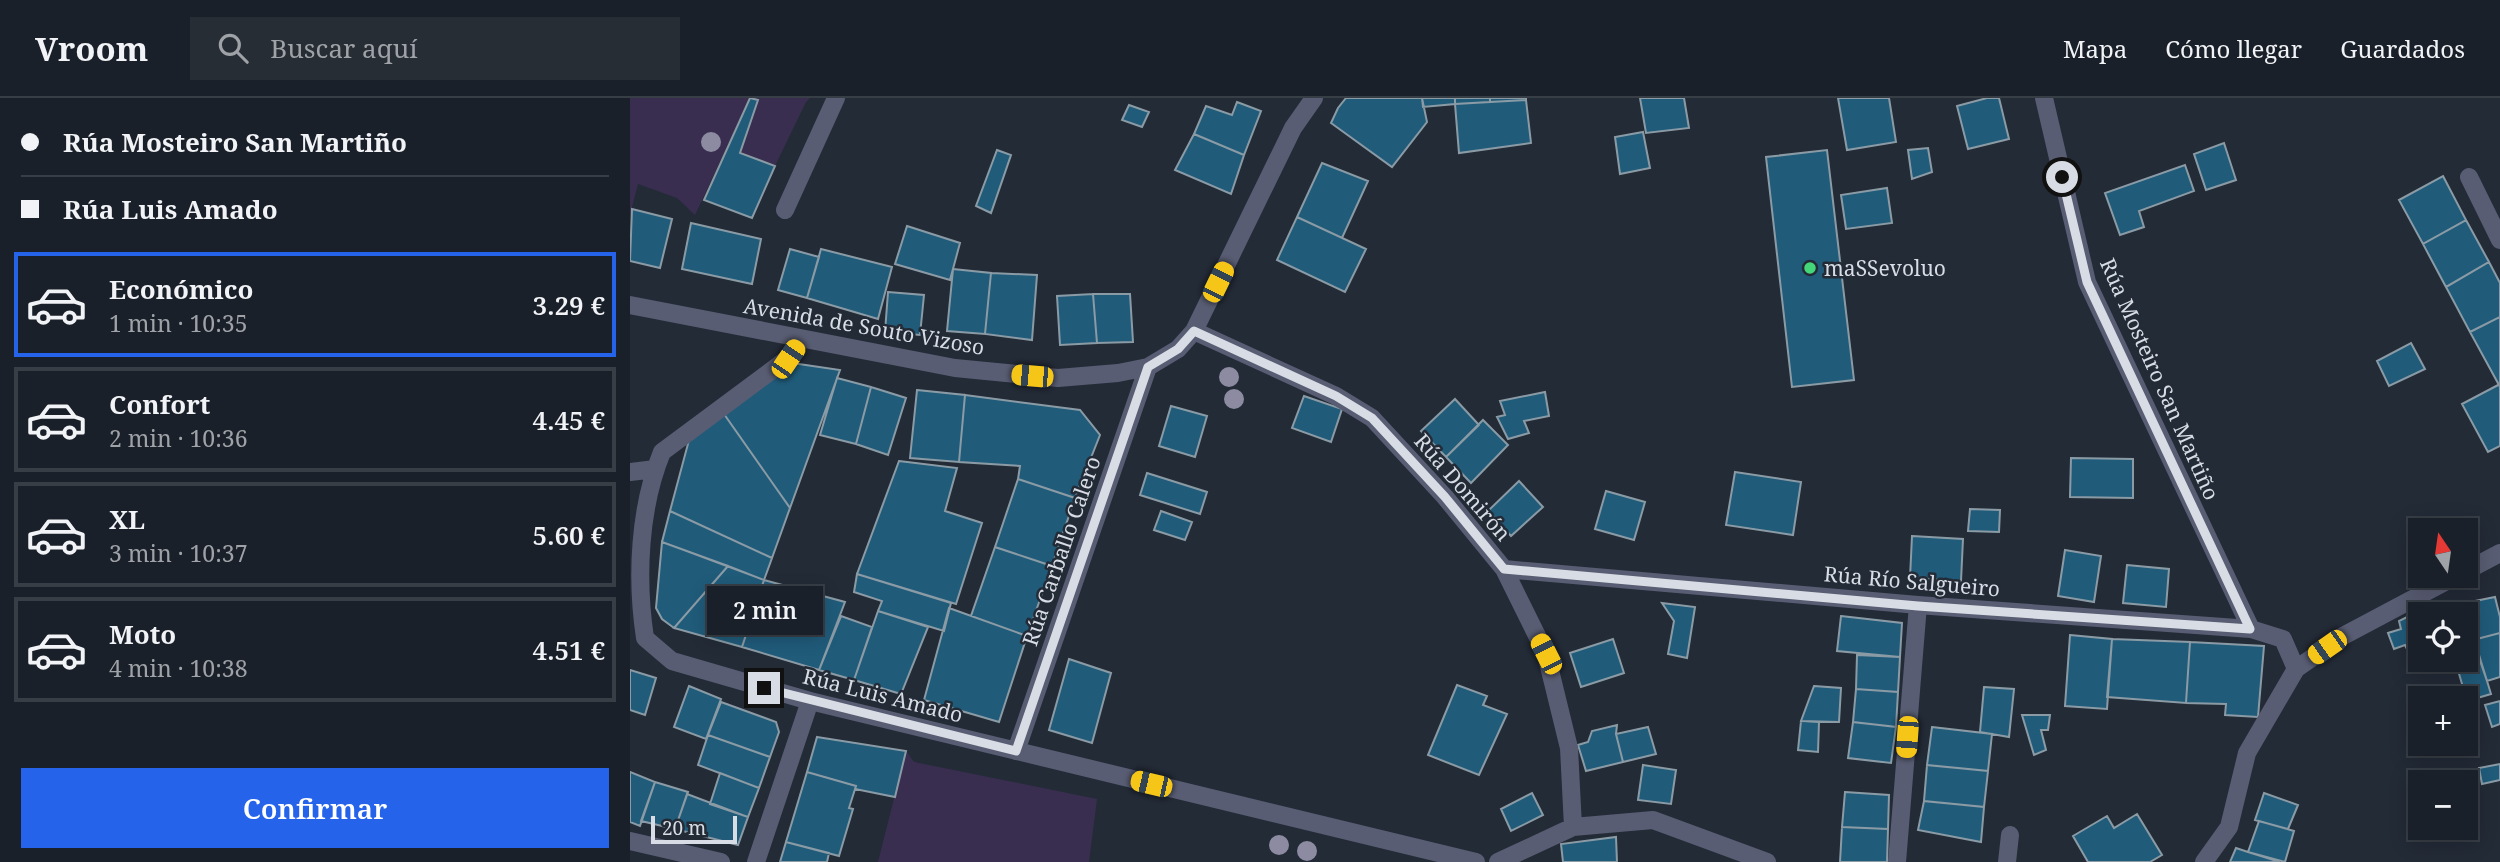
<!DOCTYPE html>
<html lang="es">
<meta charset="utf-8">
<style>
body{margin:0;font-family:"Noto Serif",serif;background:#272d35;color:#f1f3f6;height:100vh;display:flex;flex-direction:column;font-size:26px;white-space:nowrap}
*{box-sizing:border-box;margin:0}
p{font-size:23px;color:#9fa3a8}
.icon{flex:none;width:38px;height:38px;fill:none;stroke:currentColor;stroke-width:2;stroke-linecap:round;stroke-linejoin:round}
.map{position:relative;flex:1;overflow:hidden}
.side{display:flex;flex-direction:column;background:#1a2029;width:630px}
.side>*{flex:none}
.guide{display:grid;align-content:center;height:154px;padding:0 21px;background:#1a2029}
.needle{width:46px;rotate:347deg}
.controls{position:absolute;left:1778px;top:420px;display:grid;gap:14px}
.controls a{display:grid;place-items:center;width:70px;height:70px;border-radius:0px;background:#1a2029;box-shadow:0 4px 18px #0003,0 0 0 2px #383e46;font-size:35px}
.scale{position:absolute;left:21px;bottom:18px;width:86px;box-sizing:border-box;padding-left:7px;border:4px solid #d8dde5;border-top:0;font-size:19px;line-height:24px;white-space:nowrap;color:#d8dde5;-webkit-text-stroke:5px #232b37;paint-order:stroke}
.end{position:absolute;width:32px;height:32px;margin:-16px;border:9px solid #d8dde5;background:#111;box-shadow:0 0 0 4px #111}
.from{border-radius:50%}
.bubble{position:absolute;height:49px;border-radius:0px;background:#1a2029;box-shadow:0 4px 18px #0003,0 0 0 2px #383e46;font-size:23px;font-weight:600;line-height:49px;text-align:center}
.car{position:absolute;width:21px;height:42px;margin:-21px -10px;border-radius:9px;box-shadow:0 0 5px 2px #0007;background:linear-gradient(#f5c518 24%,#345 0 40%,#f5c518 0 76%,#345 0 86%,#f5c518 0)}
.guide b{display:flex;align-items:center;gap:24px;height:66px;font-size:26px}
.guide b+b{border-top:2px solid #383e46}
.guide i{width:18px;height:18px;background:#f1f3f6}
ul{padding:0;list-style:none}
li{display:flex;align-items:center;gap:21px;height:105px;margin:0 14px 10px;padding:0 7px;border:4px solid #383e46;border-radius:0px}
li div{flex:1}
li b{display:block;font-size:26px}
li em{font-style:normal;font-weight:600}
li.current{border-color:#2563eb}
li>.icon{width:63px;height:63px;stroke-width:1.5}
.action{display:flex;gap:14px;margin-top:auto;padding:14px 21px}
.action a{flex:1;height:80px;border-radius:0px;background:#2563eb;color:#fff;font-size:28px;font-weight:600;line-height:80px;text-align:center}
header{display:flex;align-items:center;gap:42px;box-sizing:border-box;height:98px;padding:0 35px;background:#1a2029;border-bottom:2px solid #383e46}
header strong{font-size:33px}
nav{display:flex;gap:38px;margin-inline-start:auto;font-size:24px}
.search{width:490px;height:63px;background:#272d35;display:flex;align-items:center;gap:18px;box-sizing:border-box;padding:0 24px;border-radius:0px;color:#9fa3a8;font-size:26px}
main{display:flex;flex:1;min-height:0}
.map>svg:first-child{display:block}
</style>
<header>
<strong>Vroom</strong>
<div class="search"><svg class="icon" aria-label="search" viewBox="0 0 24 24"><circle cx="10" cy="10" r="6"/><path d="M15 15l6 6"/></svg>Buscar aquí</div>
<nav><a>Mapa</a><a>Cómo llegar</a><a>Guardados</a></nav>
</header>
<main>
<section class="side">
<div class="guide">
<b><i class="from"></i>Rúa Mosteiro San Martiño</b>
<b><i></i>Rúa Luis Amado</b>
</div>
<ul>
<li class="current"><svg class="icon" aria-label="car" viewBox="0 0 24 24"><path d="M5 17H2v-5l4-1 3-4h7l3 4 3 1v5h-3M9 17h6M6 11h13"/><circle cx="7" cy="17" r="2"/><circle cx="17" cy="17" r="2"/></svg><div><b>Económico</b><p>1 min · 10:35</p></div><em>3.29 €</em></li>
<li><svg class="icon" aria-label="car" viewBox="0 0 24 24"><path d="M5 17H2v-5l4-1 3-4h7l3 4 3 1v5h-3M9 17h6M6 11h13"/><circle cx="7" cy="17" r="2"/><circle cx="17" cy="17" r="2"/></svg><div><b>Confort</b><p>2 min · 10:36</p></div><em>4.45 €</em></li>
<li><svg class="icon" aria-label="car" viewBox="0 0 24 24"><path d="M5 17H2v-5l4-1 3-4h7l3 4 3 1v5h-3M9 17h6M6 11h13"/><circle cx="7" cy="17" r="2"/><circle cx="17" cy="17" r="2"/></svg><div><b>XL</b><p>3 min · 10:37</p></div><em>5.60 €</em></li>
<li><svg class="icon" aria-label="car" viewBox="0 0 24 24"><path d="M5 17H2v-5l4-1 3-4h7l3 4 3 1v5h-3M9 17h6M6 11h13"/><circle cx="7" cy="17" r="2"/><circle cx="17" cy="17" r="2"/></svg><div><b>Moto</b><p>4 min · 10:38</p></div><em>4.51 €</em></li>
</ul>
<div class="action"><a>Confirmar</a></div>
</section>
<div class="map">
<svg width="1870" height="764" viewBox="0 0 1870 764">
<rect width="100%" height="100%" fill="#232b37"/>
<path fill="#392e50" d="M0 0H120L65 117 47 100 8 86 0 117Z
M123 0H180L176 4 145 68 110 55 128 2Z
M276 653 284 664 467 701 459 764H248Z"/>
<path fill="#205b7a" stroke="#8a9ba5" stroke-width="2" d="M120 0 128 2 110 55 145 68 122 120 74 102Z
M716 0H792L797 24 762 69 701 25 708 10Z
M792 0H825V6L793 9Z
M825 0H860V4L825 6Z
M860 0H896V2L860 4Z
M1010 0H1054L1059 30 1016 35Z
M1208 0H1259L1266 44 1217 52Z
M1357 0H1369L1379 41 1338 51 1327 8Z
M896 2 901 45 829 55 825 6Z
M607 4 631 13 614 57 564 36 576 8 602 17Z
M499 7 519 14 512 29 492 22Z
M1013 34 1020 70 990 76 985 39Z
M564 36 614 57 601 96 545 72Z
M1594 45 1606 82 1576 92 1564 56Z
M1298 50 1302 74 1282 81 1278 52Z
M367 52 381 57 361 115 346 108Z
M1197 52 1224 282 1162 289 1136 59Z
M692 65 738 83 712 140 667 119Z
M1555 67 1564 93 1509 113 1514 129 1490 137 1475 95Z
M1813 78 1836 122 1793 146 1769 102Z
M1257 90 1262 125 1216 131 1211 97Z
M2 111 42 121 30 170 0 163Z
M667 119 736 151 715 194 647 162Z
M1836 122 1859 164 1816 189 1793 146Z
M61 125 131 141 122 186 52 171Z
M277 128 330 145 320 182 265 166Z
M160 151 189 159 177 200 148 192Z
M191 151 262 169 248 221 177 200Z
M1859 164 1870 185V219L1840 234 1816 189Z
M323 171 361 175 355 236 317 233Z
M361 175 407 177 402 242 355 236Z
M258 194 294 197 290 237 255 234Z
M463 196H500L503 244 467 245Z
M463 196 467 245 430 247 427 198Z
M1870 219V286L1869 287 1840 234Z
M1781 245 1795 271 1759 288 1747 263Z
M162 265 210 272 160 410 94 316Z
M207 280 241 289 226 346 190 337Z
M1870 286V348L1858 354 1832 306Z
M241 289 276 300 258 357 226 346Z
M287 292 335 297 329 364 280 360Z
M915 294 919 318 894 323 899 335 878 341 867 319 875 317 870 303Z
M335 297 450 312 470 337 445 400 388 381 390 368 329 364Z
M674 298 712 311 701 344 662 330Z
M825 301 849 327 816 359 791 333Z
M541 308 577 318 565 359 529 348Z
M94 316 160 410 142 460 40 413 59 342Z
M853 322 878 347 841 385 816 359Z
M1441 360 1503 361V400L1440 399Z
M269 363 327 370 315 413 352 425 326 506 227 476Z
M1105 374 1171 384 1163 437 1096 427Z
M517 375 577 394 570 416 510 397Z
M388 381 445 400 422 468 365 449Z
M889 383 913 409 881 438 858 413Z
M976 393 1015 404 1004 442 965 431Z
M1340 411 1370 412 1369 434 1338 433Z
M40 413 142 460 134 482 32 444Z
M531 413 562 424 555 442 524 432Z
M1282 438 1333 441 1331 483 1280 480Z
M32 444 98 468 44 530 32 521 26 510Z
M365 449 422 468 397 538 341 518Z
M1435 452 1471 458 1464 504 1428 498Z
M1497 467 1539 471 1536 509 1493 505Z
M98 468 134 482 112 549 44 530Z
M227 476 321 505 314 533 248 513 252 503 224 494Z
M134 482 215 504 189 572 112 549Z
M1865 499 1870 519V535L1843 542 1835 505Z
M1032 505 1065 509 1057 560 1038 556 1044 523Z
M1799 508 1804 516H1790V557L1783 563 1775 547 1764 551 1758 535 1771 531 1769 523Z
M319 510 397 538 369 624 294 602Z
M248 513 298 529 271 596 224 582Z
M211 518 242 529 224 582 189 572Z
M1211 518 1272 525 1270 559 1207 553Z
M1870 535V579L1857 583 1843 542Z
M1440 537 1482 541 1477 611 1435 608Z
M983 541 994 575 951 589 940 555Z
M1482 541 1560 544 1556 605 1477 599Z
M1560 544 1634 548 1628 619 1595 617 1596 606 1556 605Z
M1846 547 1861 596 1837 603 1825 562H1836V550Z
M1227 557 1270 559 1268 594 1226 591Z
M439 561 481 575 462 645 419 632Z
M0 572 26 580 15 617 0 612Z
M827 587 857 598 853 607 877 616 849 677 798 657Z
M59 588 91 601 76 641 44 629Z
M1184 588 1211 590 1209 624 1171 623Z
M1354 589 1384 591 1379 639 1350 634Z
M1226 591 1268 594 1266 629 1223 624Z
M1870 603V626L1862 629 1855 607Z
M91 604 146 624 149 634 140 659 78 637Z
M1392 617H1420L1418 632H1411L1416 652 1404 657Z
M1171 623 1189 624 1188 654 1168 652Z
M1223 624 1266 629 1261 665 1218 660Z
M987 627 986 636 993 664 956 673 948 647 958 644 962 633Z
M1018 629 1026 656 993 664 986 636Z
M1302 629 1362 636 1358 673 1297 667Z
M78 637 140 659 129 690 68 667Z
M187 639 276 653 265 699 225 691 226 688 177 674Z
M1870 666V682L1852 686 1849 670Z
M1013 667 1046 672 1041 706 1008 702Z
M1297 667 1358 673 1354 709 1294 703Z
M0 674 25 684 10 728 0 724Z
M177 674 226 688 219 710 223 711 209 758 156 744Z
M90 675 129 690 118 719 80 706Z
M25 684 58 694 45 731 11 723Z
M1215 694 1259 697 1258 731 1212 729Z
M902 695 913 717 881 733 871 711Z
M1634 695 1668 707 1658 731 1625 722Z
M57 696 118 719 108 747 45 731Z
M1294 703 1354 709 1351 744 1288 732Z
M1507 716 1532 757 1520 764H1458L1443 738 1477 718 1484 730Z
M1629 723 1664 733 1655 764 1618 754Z
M1212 729 1258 731 1257 764H1210Z
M986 739 987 764H933L931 746Z
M156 744 199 755 197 764H150Z
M1606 750 1618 754 1650 764H1600Z"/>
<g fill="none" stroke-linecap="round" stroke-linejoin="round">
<path stroke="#595d73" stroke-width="18" d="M1414 0 1457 184 1621 531
M1839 79 1870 142
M155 112 206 0
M0 207 325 270 428 280 488 275 518 269 548 251 564 233 663 30 684 0
M564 233 706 298 742 320 815 399 874 471 916 556 939 650 943 729
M170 242 157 261 32 354C9 410 6 480 15 540L42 563 180 603 846 764
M0 374 25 371
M874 471 1288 507 1621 531 1653 541 1666 571
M1836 473 1870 455
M386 653 518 269
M0 743 91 764
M126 764 180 603
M868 764 943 729 1023 722 1137 764
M1267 764 1288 507
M1377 764 1380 737
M1574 764 1599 729 1617 655 1666 571 1713 538 1826 478"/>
</g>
<g fill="#8d8ba2">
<circle cx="81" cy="44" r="10"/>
<circle cx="599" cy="279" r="10"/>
<circle cx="604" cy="301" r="10"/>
<circle cx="649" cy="747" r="10"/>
<circle cx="677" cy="753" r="10"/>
</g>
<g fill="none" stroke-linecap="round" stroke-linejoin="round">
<path stroke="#d8dde5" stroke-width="9" d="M134 590 386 653 518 269 548 251 564 233 706 298 742 320 815 399 874 471 1288 508 1620 531 1457 184 1432 79"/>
</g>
<circle fill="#44d77a" stroke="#232b37" stroke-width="2.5" cx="1180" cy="170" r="7"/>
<g text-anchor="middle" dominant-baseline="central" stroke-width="5" stroke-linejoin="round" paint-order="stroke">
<g font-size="21" fill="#d8dde5" stroke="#232b37" text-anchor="start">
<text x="1194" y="170">maSSevoluo</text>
</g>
<g font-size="21" fill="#d8dde5" stroke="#232b37">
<text transform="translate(234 228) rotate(10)">Avenida de Souto Vizoso</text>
<text transform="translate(1530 281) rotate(66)">Rúa Mosteiro San Martiño</text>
<text transform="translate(833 389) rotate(49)">Rúa Domirón</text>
<text transform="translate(431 453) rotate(-71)">Rúa Carballo Calero</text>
<text transform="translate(1282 483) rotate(5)">Rúa Río Salgueiro</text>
<text transform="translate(253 597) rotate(14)">Rúa Luis Amado</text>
</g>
</g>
</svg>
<div class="controls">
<a><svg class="needle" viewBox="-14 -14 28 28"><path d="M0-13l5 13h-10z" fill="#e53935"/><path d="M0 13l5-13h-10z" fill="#9fa3a8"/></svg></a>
<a><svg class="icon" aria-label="locate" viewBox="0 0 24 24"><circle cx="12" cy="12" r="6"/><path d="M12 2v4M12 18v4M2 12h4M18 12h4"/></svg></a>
<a>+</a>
<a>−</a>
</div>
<div class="scale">20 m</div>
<i class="end from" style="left:1432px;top:79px"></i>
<i class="end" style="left:134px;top:590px"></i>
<div class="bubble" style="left:77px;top:488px;width:116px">2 min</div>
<i class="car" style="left:588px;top:184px;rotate:26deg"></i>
<i class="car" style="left:158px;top:261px;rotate:34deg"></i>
<i class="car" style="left:402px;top:278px;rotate:275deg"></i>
<i class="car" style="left:1697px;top:549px;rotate:235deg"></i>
<i class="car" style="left:916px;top:556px;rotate:333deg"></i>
<i class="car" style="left:1277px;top:639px;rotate:184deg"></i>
<i class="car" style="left:521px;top:686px;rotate:283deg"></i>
</div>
</main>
